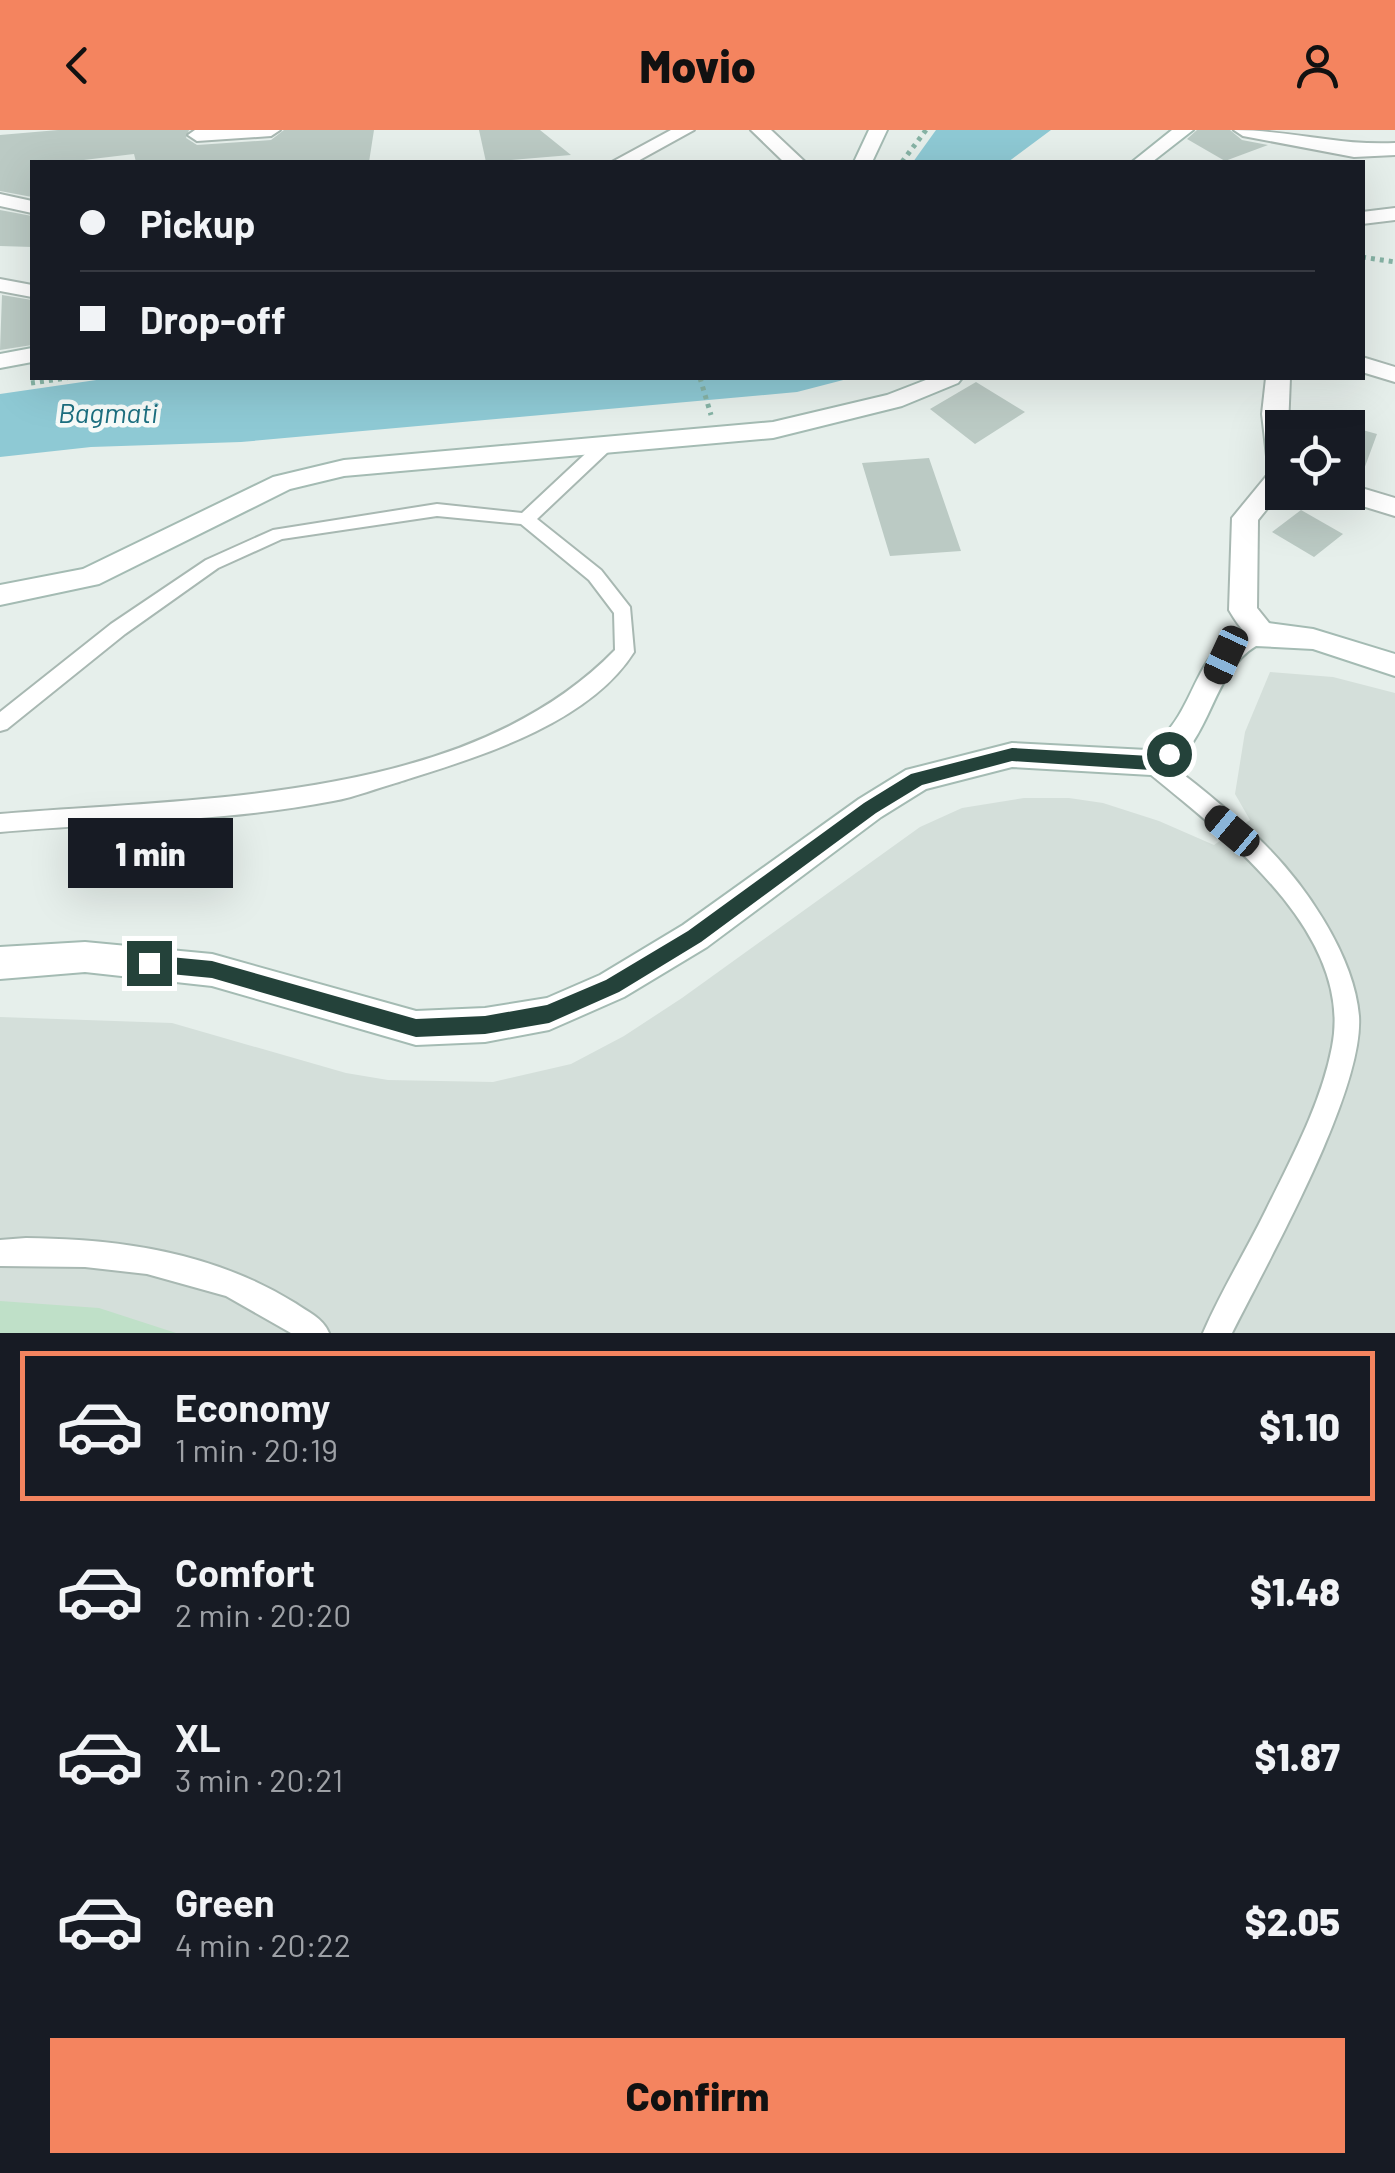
<!DOCTYPE html>
<meta charset="utf-8">
<style>
body{margin:0;font-family:Barlow,sans-serif;background:#242831;color:#f1f3f6;height:100vh;display:flex;flex-direction:column;font-size:38px;white-space:nowrap}
*{box-sizing:border-box;margin:0}
p{font-size:32px;color:#9ea1a6}
.icon{flex:none;width:55px;height:55px;fill:none;stroke:currentColor;stroke-width:2;stroke-linecap:round;stroke-linejoin:round}
.map{position:relative;height:1203px;overflow:hidden}
.sheet{display:flex;flex-direction:column;background:#171b24;flex:1}
.sheet>*{flex:none}
.banner{position:absolute;left:30px;top:30px;width:1335px;height:220px;border-radius:0px;box-shadow:0 10px 40px #0002;display:grid;align-content:center;height:220px;padding:0 50px;background:#171b24}
.fabs{position:absolute;left:1265px;top:280px;display:grid;gap:20px}
.fabs a{display:grid;place-items:center;width:100px;height:100px;border-radius:0px;background:#171b24;box-shadow:0 10px 40px #0002;font-size:50px}
.end{position:absolute;width:45px;height:45px;margin:-22px;border:12px solid #24423a;background:#fff;box-shadow:0 0 0 5px #fff}
.from{border-radius:50%}
.bubble{position:absolute;height:70px;border-radius:0px;background:#171b24;box-shadow:0 10px 40px #0002;font-size:32px;font-weight:800;line-height:70px;text-align:center}
.car{position:absolute;width:30px;height:60px;margin:-30px -15px;border-radius:12px;box-shadow:0 0 8px 2px #0007;background:linear-gradient(#222 24%,#8ab4d8 0 40%,#222 0 76%,#8ab4d8 0 86%,#222 0)}
.banner b{display:flex;align-items:center;gap:35px;height:95px;font-size:38px}
.banner b+b{border-top:2px solid #363941}
.banner i{width:25px;height:25px;background:#f1f3f6}
ul{padding:18px 0 0;list-style:none}
li{display:flex;align-items:center;gap:30px;height:150px;margin:0 20px 15px;padding:0 30px;border:5px solid transparent;border-radius:0px}
li div{flex:1}
li b{display:block;font-size:38px}
li em{font-style:normal;font-weight:800}
li.on{border-color:#f4845f}
li>.icon{width:90px;height:90px;stroke-width:1.5}
.button{display:flex;gap:20px;margin-top:auto;padding:20px 50px}
.button a{flex:1;height:115px;border-radius:0px;background:#f4845f;color:#111;font-size:40px;font-weight:800;line-height:115px;text-align:center}
header{display:flex;justify-content:space-between;align-items:center;height:130px;padding:0 50px;background:#f4845f;color:#111;font-size:45px;font-weight:800}
.map>svg:first-child{display:block}
</style>
<header><svg class="icon" aria-label="back" viewBox="0 0 24 24"><path d="M15 5l-7 7 7 7"/></svg>Movio<svg class="icon" aria-label="person" viewBox="0 0 24 24"><circle cx="12" cy="8" r="4"/><path d="M4 21q1-7 8-7t8 7"/></svg></header>
<div class="map">
<svg width="1395" height="1203" viewBox="0 0 1395 1203">
<rect width="100%" height="100%" fill="#e6efeb"/>
<path fill="#d4dfda" d="M1270 542 1333 547 1395 563V1203H0V887L172 893 346 943 388 950 493 952 571 934 624 906 682 868 920 697 962 678 1024 668H1069L1103 673 1159 691 1214 715 1250 690 1235 664 1245 602Z"/>
<path fill="#bfe0c8" d="M0 1171 99 1178 176 1203H0Z"/>
<path fill="#8ec9d4" d="M936 0H1051L1008 32H913Z
M110 248H851L797 262 241 312 91 317 0 327V264Z"/>
<path fill="#bbcac4" d="M58 0H189L186 8 197 15 271 10 284 0H374L369 32H136L134 24 67 32H32V67L0 61V5Z
M479 0H540L571 25 486 32Z
M1197 0H1230L1242 10 1268 15 1225 31 1187 9Z
M0 80 32 86V117L0 116Z
M2 165 32 170V215L0 220Z
M976 252 1025 282 975 314 930 279Z
M1348 296 1377 304 1359 353 1348 351Z
M929 328 961 421 890 426 862 333Z
M1301 380 1343 404 1314 427 1272 402Z"/>
<g fill="none" stroke-linecap="round" stroke-linejoin="round">
<g stroke="#a8b8b2" stroke-width="4">
<path id="service" d="M604 311 612 316 610 320 537 389 601 440 630 477 634 522C588 595 477 627 399 652 377 658 356 667 333 671 224 692 110 692 0 702V684C199 667 466 673 615 520L614 483 589 450 521 394 437 386 282 409 218 438 125 504 7 599 0 601V582L111 494 206 430 273 400 437 374 522 383 598 312Z
M1151 625C1174 632 1239 690 1259 709 1303 751 1354 824 1359 886 1364 962 1268 1131 1232 1203H1203C1221 1161 1246 1121 1266 1080 1291 1029 1321 974 1332 917 1355 802 1220 702 1144 639L1141 633 1144 627Z
M26 1108C120 1109 213 1122 295 1173 308 1182 323 1188 329 1203H291L226 1166 147 1144 85 1137 0 1136V1110Z"/>
</g>
<g stroke="#a8b8b2" stroke-width="4">
<path id="minor" d="M195 0H280L271 6 197 11 188 5Z
M671 0H694L636 32H612Z
M751 0H771L805 32H784Z
M1234 0C1289 0 1340 16 1395 13V25L1354 27 1243 6Z
M0 64 32 71V83L0 76Z
M1395 78V90L1362 94V82Z
M0 149 32 155V167L0 161Z
M1362 227 1395 237V252L1362 242Z
M1266 248H1290L1288 298H1282V360L1258 390 1257 478 1277 503 1273 510C1252 517 1239 497 1229 480L1232 388 1269 343 1262 284Z
M1348 354 1395 368V386L1336 368 1333 362H1348Z"/>
</g>
<g stroke="#a4bbb3" stroke-width="4">
<path id="secondary" d="M869 0H887L872 32H854Z
M1172 0H1193L1152 32H1132Z
M32 218V232L0 238V224Z
M931 248H962L958 253 902 276 773 308 344 346 290 359 99 454 0 475V455L83 439 273 347 344 330 773 292 887 265Z
M1268 493 1313 499 1395 524V546L1313 519 1256 516C1206 546 1213 625 1151 645L1012 637 926 659 881 687 707 817 624 867 549 900 485 912 416 915 212 856 85 842 0 849V817L85 812 212 824 416 881 485 878 547 868 600 845 683 795 859 669 906 640 1012 613 1147 620C1205 580 1186 508 1268 493Z"/>
</g>
<path stroke="#86b3a5" stroke-width="5" stroke-dasharray="4 5" stroke-linecap="butt" d="M902 32 926 0
M1362 127 1395 132
M700 248 711 285
M31 253 67 248"/>
<use href="#service" fill="#fff" fill-rule="evenodd"/>
<use href="#minor" fill="#fff" fill-rule="evenodd"/>
<use href="#secondary" fill="#fff" fill-rule="evenodd"/>
</g>
<path fill="#24423a" d="M1012 618 1150 626 1169 618 1177 624 1151 640 1012 631 922 655 876 683 701 812 619 862 549 893 485 904 416 907 212 848 149 842 139 833 149 825 212 831 416 889 485 886 547 875 606 850 688 801 864 673 911 644Z"/>
<g text-anchor="middle" dominant-baseline="central" stroke-width="9" stroke-linejoin="round" paint-order="stroke">
<g font-size="28" font-style="italic" fill="#1c6f80" stroke="#f7fbf9">
<text x="108" y="282">Bagmati</text>
</g>
</g>
</svg>
<div class="fabs">
<a><svg class="icon" aria-label="locate" viewBox="0 0 24 24"><circle cx="12" cy="12" r="6"/><path d="M12 2v4M12 18v4M2 12h4M18 12h4"/></svg></a>
</div>
<i class="end from" style="left:1169px;top:624px"></i>
<i class="end" style="left:149px;top:833px"></i>
<div class="bubble" style="left:68px;top:688px;width:165px">1 min</div>
<i class="car" style="left:1226px;top:525px;rotate:205deg"></i>
<i class="car" style="left:1232px;top:701px;rotate:310deg"></i>
<div class="banner">
<b><i class="from"></i>Pickup</b>
<b><i></i>Drop-off</b>
</div>
</div>
<section class="sheet">
<ul>
<li class="on"><svg class="icon" aria-label="car" viewBox="0 0 24 24"><path d="M5 17H2v-5l4-1 3-4h7l3 4 3 1v5h-3M9 17h6M6 11h13"/><circle cx="7" cy="17" r="2"/><circle cx="17" cy="17" r="2"/></svg><div><b>Economy</b><p>1 min · 20:19</p></div><em>$1.10</em></li>
<li><svg class="icon" aria-label="car" viewBox="0 0 24 24"><path d="M5 17H2v-5l4-1 3-4h7l3 4 3 1v5h-3M9 17h6M6 11h13"/><circle cx="7" cy="17" r="2"/><circle cx="17" cy="17" r="2"/></svg><div><b>Comfort</b><p>2 min · 20:20</p></div><em>$1.48</em></li>
<li><svg class="icon" aria-label="car" viewBox="0 0 24 24"><path d="M5 17H2v-5l4-1 3-4h7l3 4 3 1v5h-3M9 17h6M6 11h13"/><circle cx="7" cy="17" r="2"/><circle cx="17" cy="17" r="2"/></svg><div><b>XL</b><p>3 min · 20:21</p></div><em>$1.87</em></li>
<li><svg class="icon" aria-label="car" viewBox="0 0 24 24"><path d="M5 17H2v-5l4-1 3-4h7l3 4 3 1v5h-3M9 17h6M6 11h13"/><circle cx="7" cy="17" r="2"/><circle cx="17" cy="17" r="2"/></svg><div><b>Green</b><p>4 min · 20:22</p></div><em>$2.05</em></li>
</ul>
<div class="button"><a>Confirm</a></div>
</section>
